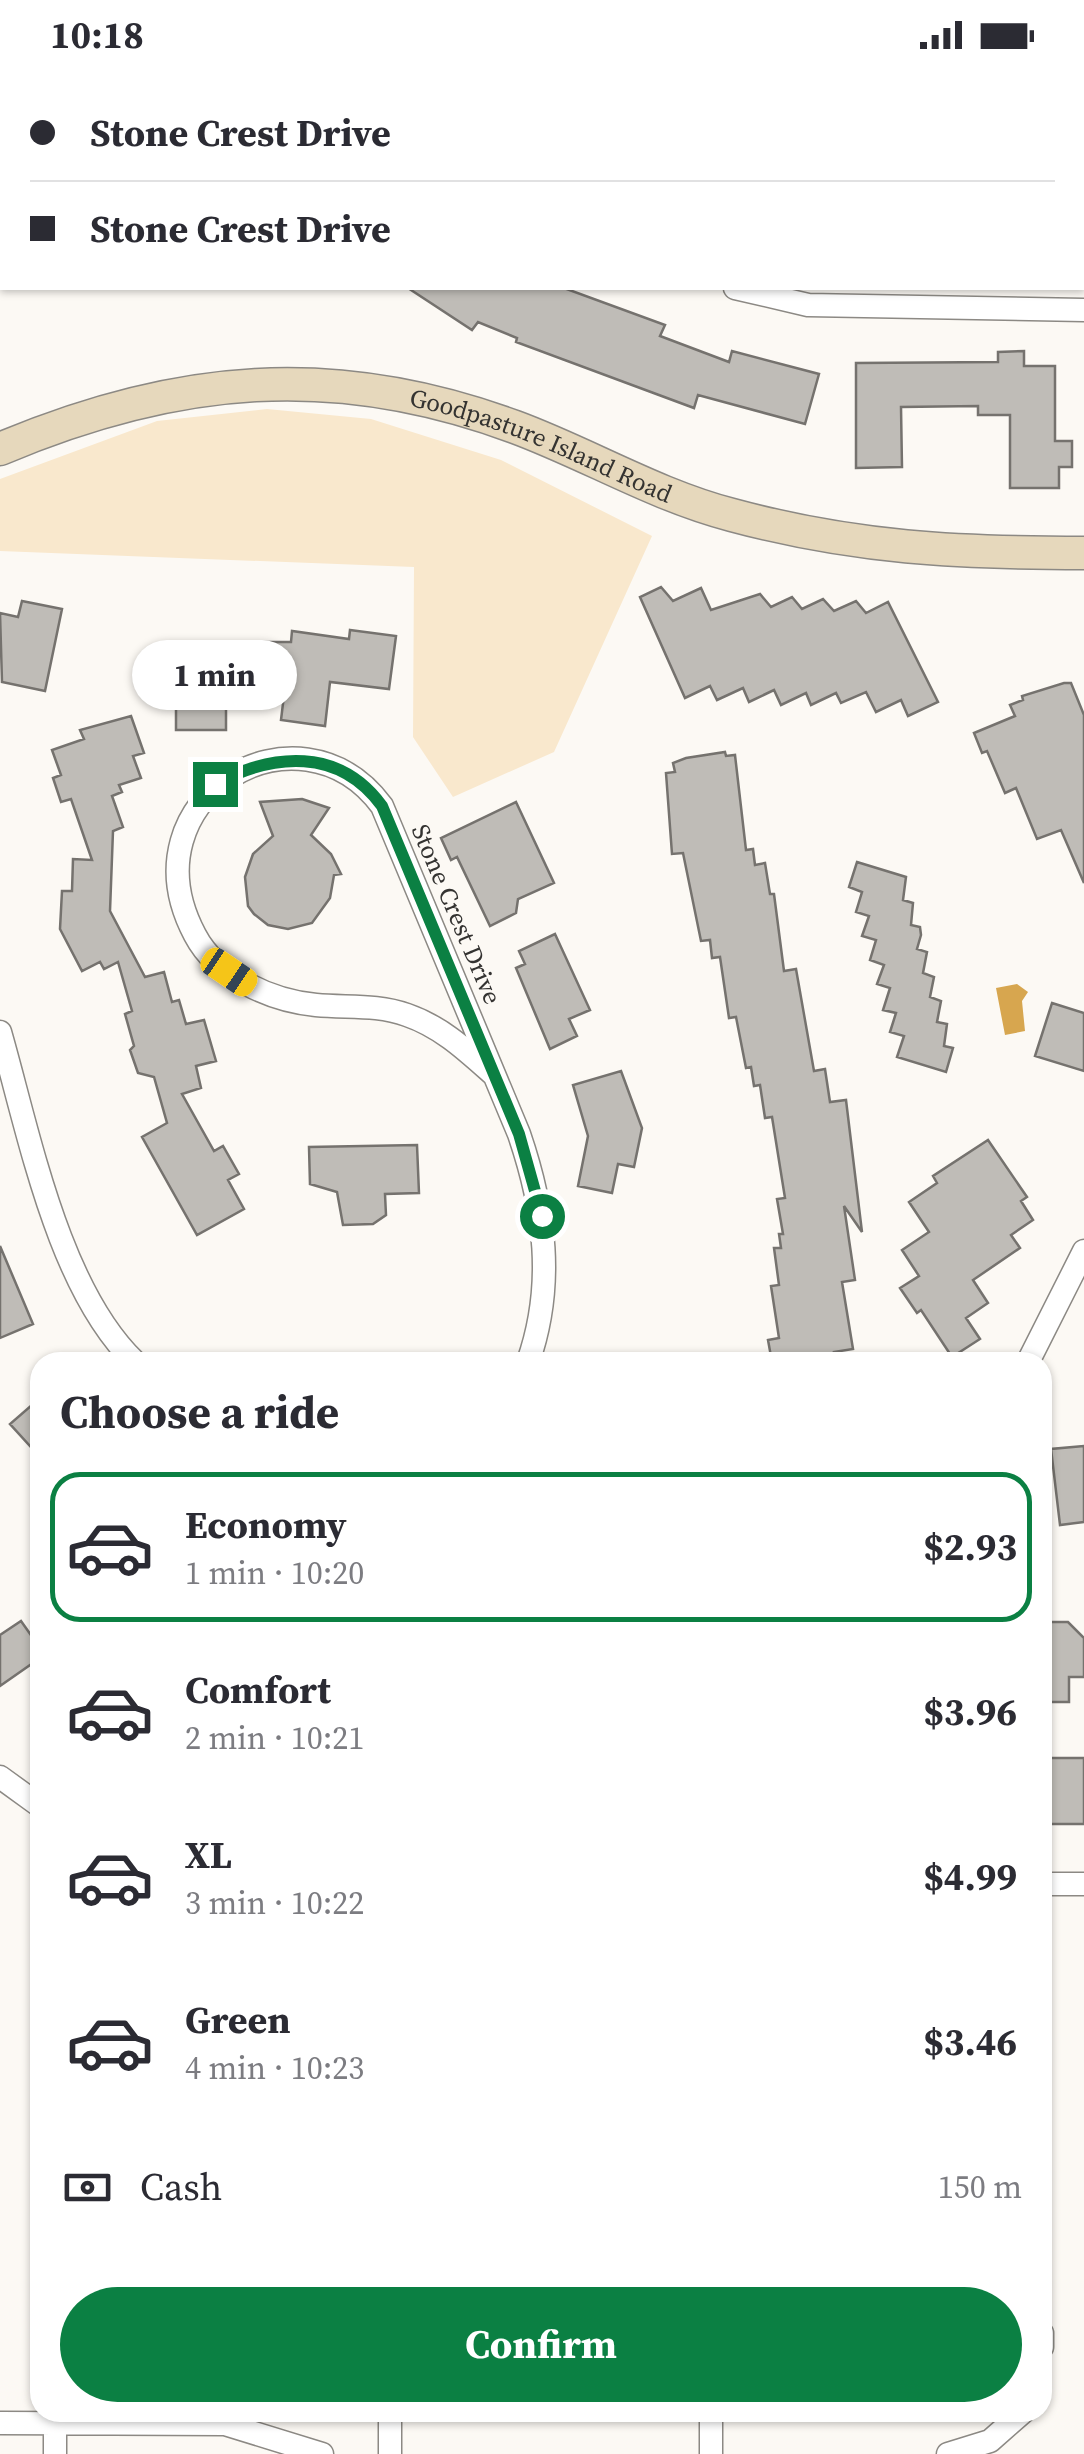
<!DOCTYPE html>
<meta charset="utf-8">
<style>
body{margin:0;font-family:"Source Serif 4",serif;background:#f7f7f7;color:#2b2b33;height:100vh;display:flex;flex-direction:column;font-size:38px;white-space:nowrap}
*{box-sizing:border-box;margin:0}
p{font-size:32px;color:#7c7c81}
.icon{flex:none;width:55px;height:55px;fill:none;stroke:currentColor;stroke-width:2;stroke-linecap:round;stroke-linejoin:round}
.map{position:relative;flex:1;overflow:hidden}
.sheet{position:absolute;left:30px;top:1282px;width:1022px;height:1070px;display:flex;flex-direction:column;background:#fff;border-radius:30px;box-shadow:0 2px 8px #0004}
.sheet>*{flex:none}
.top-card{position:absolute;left:0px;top:0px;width:1085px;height:220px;box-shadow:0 2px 8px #0004;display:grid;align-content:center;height:220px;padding:0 30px;background:#fff}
.end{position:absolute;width:45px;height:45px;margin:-22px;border:12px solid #0b8043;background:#fff;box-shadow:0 0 0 5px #fff}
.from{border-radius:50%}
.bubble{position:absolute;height:70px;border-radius:35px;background:#fff;box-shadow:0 2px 8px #0004;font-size:32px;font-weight:700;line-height:70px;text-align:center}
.car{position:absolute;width:30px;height:60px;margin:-30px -15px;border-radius:12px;box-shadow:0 0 8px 2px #0007;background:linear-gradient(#f5c518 24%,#345 0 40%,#f5c518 0 76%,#345 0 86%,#f5c518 0)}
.top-card b{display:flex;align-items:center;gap:35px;height:95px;font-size:38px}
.top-card b+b{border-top:2px solid #e1e1e2}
.top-card i{width:25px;height:25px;background:#2b2b33}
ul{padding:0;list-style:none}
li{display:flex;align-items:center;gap:30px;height:150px;margin:0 20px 15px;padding:0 10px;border:5px solid transparent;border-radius:30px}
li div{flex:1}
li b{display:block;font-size:38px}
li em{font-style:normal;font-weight:700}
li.active{border-color:#0b8043}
li>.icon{width:90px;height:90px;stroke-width:1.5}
h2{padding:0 30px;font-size:45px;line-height:120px}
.pay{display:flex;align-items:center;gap:25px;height:110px;padding:0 30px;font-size:38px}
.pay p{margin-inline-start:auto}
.button{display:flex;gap:20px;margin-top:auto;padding:20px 30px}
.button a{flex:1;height:115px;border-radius:60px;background:#0b8043;color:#fff;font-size:40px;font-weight:700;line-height:115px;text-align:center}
.status{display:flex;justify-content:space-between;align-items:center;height:70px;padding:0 50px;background:#fff;direction:ltr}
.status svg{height:28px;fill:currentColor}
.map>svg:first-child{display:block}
</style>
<div class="status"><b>10:18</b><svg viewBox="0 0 49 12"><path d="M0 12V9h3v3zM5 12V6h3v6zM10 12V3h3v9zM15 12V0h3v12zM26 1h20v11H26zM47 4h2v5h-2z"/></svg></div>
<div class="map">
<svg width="1084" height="2384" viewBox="0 0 1084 2384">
<rect width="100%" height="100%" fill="#fcf9f4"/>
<path fill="#f9e8cd" d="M267 339 371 349 501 390 652 466 554 682 453 727 413 667 414 497 0 481V409L157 351Z"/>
<path fill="#d7a64f" d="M1017 914 1028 922 1022 931 1025 961 1005 965 996 918Z"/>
<path fill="#bfbcb7" stroke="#75726e" stroke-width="2.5" d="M408 218H564L665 255 660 266 729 292 732 281 819 304 805 354 698 325 694 338 516 272 517 268 478 252 472 260Z
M1024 281V296H1055V371H1072V397H1059V418H1010V345H978V336L901 337 902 397 856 398V293L998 292V282Z
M661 517 673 531 701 518 711 540 760 524 771 537 792 527 802 539 823 529 834 541 856 531 866 543 888 532 938 632 908 646 901 630 876 642 866 622 841 633 836 623 811 635 806 623 781 635 774 620 749 632 743 618 717 630 710 616 685 628 640 527Z
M22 531 62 539 45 621 2 612 0 543 18 547Z
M350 560 396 566 389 619 330 612 325 656 281 650 285 617H226V660H176V585H194V572H291L292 561 349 569Z
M1064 613H1071L1084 645V813L1061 760 1037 769 1016 718 1005 723 987 681 982 683 974 663 1015 646 1010 635 1023 630 1022 626Z
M131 646 144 683 133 686 141 708 119 715 122 722 112 726 123 757 113 761 110 841 145 907 164 902 172 932 179 930 186 954 204 950 216 991 196 996 201 1018 182 1024 214 1081 223 1076 239 1104 228 1110 244 1139 197 1165 142 1067 167 1053 154 1007 138 1003 130 980 134 976 125 944 132 941 118 892 104 899 100 892 82 901 60 859 62 821H72L73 789 92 790 71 729 61 732 53 708 61 705 52 680 84 669 80 660Z
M725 682 726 686 735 685 746 780 753 779 755 795 765 793 770 824H774L784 901 796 899 814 1001 825 999 830 1032 846 1030 862 1162 844 1136 855 1210 842 1212 853 1279 834 1282 836 1292H772L768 1270 779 1268 771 1216 779 1215 774 1178H781L779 1164H783L777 1129 785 1128 772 1047 765 1048 760 1015 754 1016 751 997 746 998 736 947 729 948 720 887 712 888 710 870 701 871 683 783 672 784 666 703 675 702 673 693 686 688Z
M302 729 329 738 311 765 331 784 341 804 334 805 330 828 312 853 288 859 268 855 254 844 248 836 245 807 253 784 273 766 260 732Z
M516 732 554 813 518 829 516 843 490 856 457 787 451 790 441 768Z
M857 792 906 807 903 830 913 833 911 855 920 857 921 865 917 879 927 882 923 903 934 907 930 927 941 931 937 952 947 954 944 976 953 978 946 1002 897 987 904 966 890 962 896 943 883 940 890 918 877 914 884 895 870 890 876 870 862 866 869 846 856 842 862 822 849 817Z
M555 864 590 940 569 949 577 966 550 979 516 898 525 894 519 881Z
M1052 933 1084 943V1001L1035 986Z
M621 1001 642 1058 634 1097 618 1094 612 1123 578 1116 588 1066 573 1015Z
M988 1070 1027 1127 1021 1131 1033 1150 1011 1165 1020 1178 973 1210 988 1233 966 1248 980 1269 952 1287 921 1240 917 1243 900 1218 919 1206 902 1180 929 1162 909 1132 937 1113 933 1106Z
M417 1075 419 1123 385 1124 386 1145 373 1154 343 1155 337 1122 310 1114 309 1077Z
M0 1176 33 1254 0 1268Z
M40 1328V1387L10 1354Z
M1084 1376V1452L1060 1455 1051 1379Z
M21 1551 40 1578V1588L0 1616V1565Z
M1042 1552H1068L1084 1568V1607H1069V1632H1042Z
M1042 1688H1084V1754H1042Z"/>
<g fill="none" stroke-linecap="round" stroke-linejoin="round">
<g stroke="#8c8984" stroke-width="25">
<path id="street" d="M735 218 808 235 1084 240
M0 962C29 1063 58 1218 135 1292
M494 1005C467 981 442 957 407 945 377 934 347 938 316 935 272 931 217 907 195 865 122 728 299 624 382 736L519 1064C545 1140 555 1215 528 1292
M1028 1292 1084 1181
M0 1707 40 1736
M1042 1814H1084
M1042 2263V2277
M390 2342V2384
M0 2353 225 2354 322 2384
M55 2384V2343
M711 2384V2342
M948 2384 990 2371 1023 2342"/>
</g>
<g stroke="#8c8984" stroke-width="35">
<g id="secondary">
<path id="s1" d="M0 379C175 305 334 290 515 357 588 384 655 425 732 445 854 478 958 483 1084 483"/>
</g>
</g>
<use href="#street" stroke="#fff" stroke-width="22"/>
<use href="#secondary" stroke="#e6d8bc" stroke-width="32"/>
</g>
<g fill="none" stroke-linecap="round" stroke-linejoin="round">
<path stroke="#0b8043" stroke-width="12" d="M215 714C273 683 339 677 382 736L519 1064 542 1146"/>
</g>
<g text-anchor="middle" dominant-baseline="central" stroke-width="8" stroke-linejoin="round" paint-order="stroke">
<g font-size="25" fill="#343331" stroke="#fcf9f4">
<text stroke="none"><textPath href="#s1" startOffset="560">Goodpasture Island Road</textPath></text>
<text transform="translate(457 844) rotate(67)">Stone Crest Drive</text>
</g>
</g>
</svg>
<i class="end from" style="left:542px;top:1146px"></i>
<i class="end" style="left:215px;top:714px"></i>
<div class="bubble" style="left:132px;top:570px;width:165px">1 min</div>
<i class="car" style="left:229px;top:902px;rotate:124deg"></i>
<div class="top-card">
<b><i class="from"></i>Stone Crest Drive</b>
<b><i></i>Stone Crest Drive</b>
</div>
<section class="sheet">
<h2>Choose a ride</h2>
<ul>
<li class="active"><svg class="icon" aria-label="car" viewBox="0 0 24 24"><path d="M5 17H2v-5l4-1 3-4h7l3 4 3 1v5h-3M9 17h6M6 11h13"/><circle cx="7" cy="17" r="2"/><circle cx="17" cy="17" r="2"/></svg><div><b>Economy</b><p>1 min · 10:20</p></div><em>$2.93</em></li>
<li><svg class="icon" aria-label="car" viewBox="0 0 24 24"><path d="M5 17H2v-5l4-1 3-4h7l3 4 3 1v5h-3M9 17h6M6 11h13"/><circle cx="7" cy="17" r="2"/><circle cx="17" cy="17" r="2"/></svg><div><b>Comfort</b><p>2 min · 10:21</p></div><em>$3.96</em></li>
<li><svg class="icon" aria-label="car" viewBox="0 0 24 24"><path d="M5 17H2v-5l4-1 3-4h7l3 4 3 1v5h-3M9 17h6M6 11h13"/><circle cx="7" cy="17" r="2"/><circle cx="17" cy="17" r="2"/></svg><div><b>XL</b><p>3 min · 10:22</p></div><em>$4.99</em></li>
<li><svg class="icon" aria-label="car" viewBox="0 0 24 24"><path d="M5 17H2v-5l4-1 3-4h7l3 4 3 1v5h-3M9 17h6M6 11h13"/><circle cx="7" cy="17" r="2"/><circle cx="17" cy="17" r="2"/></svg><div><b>Green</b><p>4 min · 10:23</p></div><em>$3.46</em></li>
</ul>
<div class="pay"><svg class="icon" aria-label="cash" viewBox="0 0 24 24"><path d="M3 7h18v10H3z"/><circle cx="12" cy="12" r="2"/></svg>Cash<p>150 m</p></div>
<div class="button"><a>Confirm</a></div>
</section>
</div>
